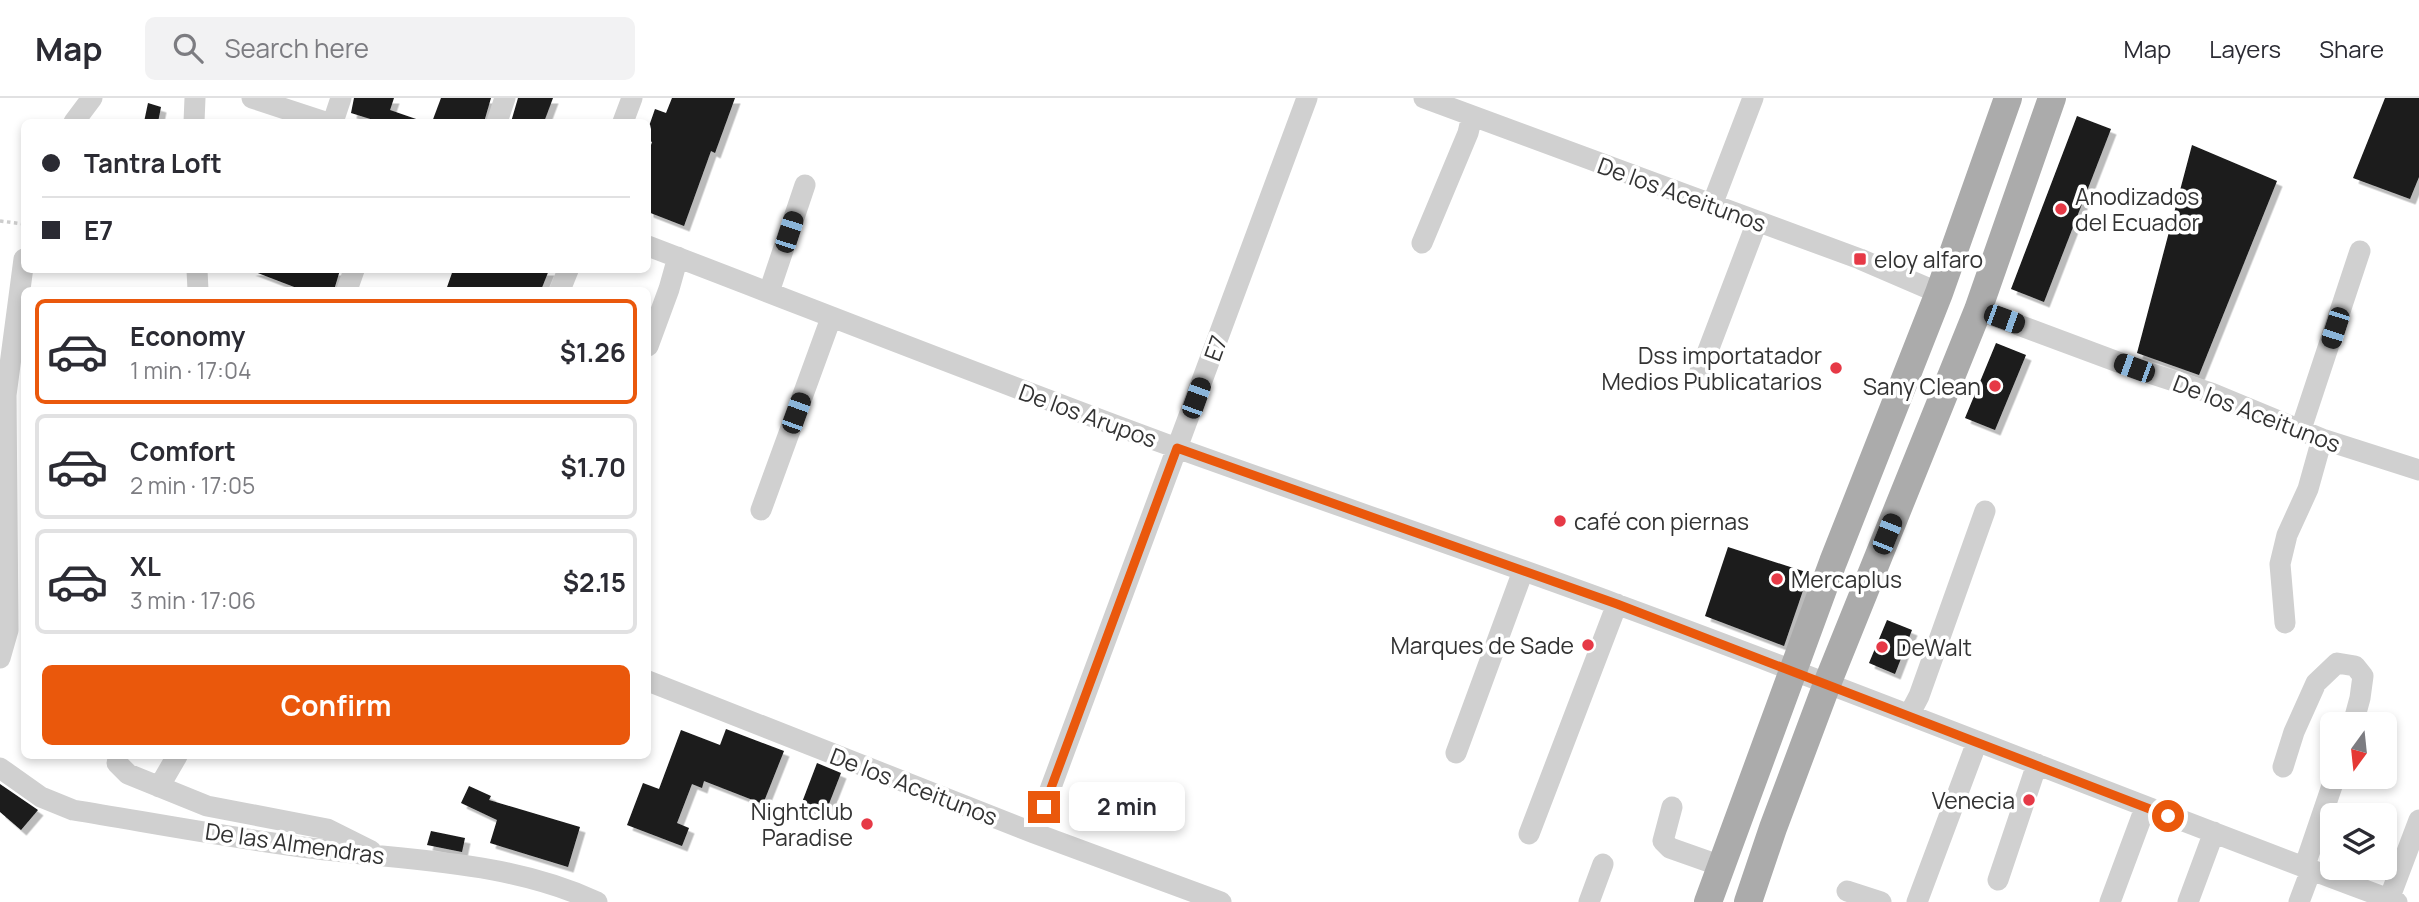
<!DOCTYPE html>
<meta charset="utf-8">
<style>
body{margin:0;font-family:Manrope,sans-serif;background:#f2f2f3;color:#2b2b33;height:100vh;display:flex;flex-direction:column;font-size:26px;white-space:nowrap}
*{box-sizing:border-box;margin:0}
p{font-size:23px;color:#7c7c81}
.icon{flex:none;width:38px;height:38px;fill:none;stroke:currentColor;stroke-width:2;stroke-linecap:round;stroke-linejoin:round}
.map{position:relative;flex:1;overflow:hidden}
.side{position:absolute;left:21px;top:189px;width:630px;height:472px;display:flex;flex-direction:column;background:#fff;border-radius:10px;box-shadow:0 4px 10px #0003}
.side>*{flex:none}
.guide{position:absolute;left:21px;top:21px;width:630px;height:154px;border-radius:10px;box-shadow:0 4px 10px #0003;display:grid;align-content:center;height:154px;padding:0 21px;background:#fff}
.needle{width:46px;rotate:195deg}
.fabs{position:absolute;left:2320px;top:614px;display:grid;gap:14px}
.fabs a{display:grid;place-items:center;width:77px;height:77px;border-radius:10px;background:#fff;box-shadow:0 4px 10px #0003;font-size:35px}
.end{position:absolute;width:32px;height:32px;margin:-16px;border:9px solid #ea580c;background:#fff;box-shadow:0 0 0 4px #fff}
.from{border-radius:50%}
.bubble{position:absolute;height:49px;border-radius:10px;background:#fff;box-shadow:0 4px 10px #0003;font-size:23px;font-weight:700;line-height:49px;text-align:center}
.car{position:absolute;width:21px;height:42px;margin:-21px -10px;border-radius:9px;box-shadow:0 0 5px 2px #0007;background:linear-gradient(#222 24%,#8ab4d8 0 40%,#222 0 76%,#8ab4d8 0 86%,#222 0)}
.guide b{display:flex;align-items:center;gap:24px;height:66px;font-size:26px}
.guide b+b{border-top:2px solid #e1e1e2}
.guide i{width:18px;height:18px;background:#2b2b33}
ul{padding:12px 0 0;list-style:none}
li{display:flex;align-items:center;gap:21px;height:105px;margin:0 14px 10px;padding:0 7px;border:4px solid #e1e1e2;border-radius:10px}
li div{flex:1}
li b{display:block;font-size:26px}
li em{font-style:normal;font-weight:700}
li.selected{border-color:#ea580c}
li>.icon{width:63px;height:63px;stroke-width:1.5}
.action{display:flex;gap:14px;margin-top:auto;padding:14px 21px}
.action a{flex:1;height:80px;border-radius:10px;background:#ea580c;color:#fff;font-size:28px;font-weight:700;line-height:80px;text-align:center}
header{display:flex;align-items:center;gap:42px;box-sizing:border-box;height:98px;padding:0 35px;background:#fff;border-bottom:2px solid #e1e1e2}
header strong{font-size:33px}
nav{display:flex;gap:38px;margin-inline-start:auto;font-size:24px}
.search{width:490px;height:63px;background:#f2f2f3;display:flex;align-items:center;gap:18px;box-sizing:border-box;padding:0 24px;border-radius:10px;color:#7c7c81;font-size:26px}
.map>svg:first-child{display:block}
</style>
<header>
<strong>Map</strong>
<div class="search"><svg class="icon" aria-label="search" viewBox="0 0 24 24"><circle cx="10" cy="10" r="6"/><path d="M15 15l6 6"/></svg>Search here</div>
<nav><a>Map</a><a>Layers</a><a>Share</a></nav>
</header>
<div class="map">
<svg width="2419" height="804" viewBox="0 0 2419 804">
<defs>
<filter id="shadow"><feDropShadow dx="5.5" dy="5.5" stdDeviation="0" flood-color="#0004"/></filter>
</defs>
<rect width="100%" height="100%" fill="#fff"/>
<path fill="#1a1a1a" filter="url(#shadow)" d="M354 0H394L390 12 419 22 418 24H380L351 15Z
M441 0H491L484 24H432Z
M518 0H553L544 24H511Z
M672 0H735L715 55 711 53 684 128 648 114V56L652 44 648 42V31L655 11 666 15Z
M2385 0H2419V79L2410 101 2353 80Z
M148 5 161 9 158 24H144Z
M2077 18 2111 31 2044 204 2011 191Z
M2192 47 2277 83 2199 277 2137 255Z
M250 172H340L334 192H302Z
M453 172H549L541 192H446Z
M1996 245 2026 257 1995 332 1965 320Z
M1728 449 1809 475 1784 548 1705 518Z
M1887 522 1912 532 1895 576 1869 565Z
M726 631 784 653 763 706 704 683 702 690 692 686 677 725 689 730 682 748 627 727 643 685 659 691 681 632 720 647Z
M817 665 841 675 825 716 801 707Z
M0 686 38 712 21 732 0 714Z
M469 688 491 698 489 702 580 729 568 769 490 745 497 722 461 705Z
M431 733 465 740 462 754 427 747Z"/>
<g fill="none" stroke-linecap="round" stroke-linejoin="round">
<path stroke="#cdcdcd" stroke-width="3.5" stroke-dasharray="3.5 3.5" stroke-linecap="butt" d="M0 123 24 126"/>
<path stroke="#d0d0d0" stroke-width="21" d="M252 0 325 24 334 21 341 0
M1424 0 1860 161 1939 195
M74 24 92 0
M194 24 195 0
M497 24 505 0
M623 24 632 0
M1712 107 1753 0
M1422 145 1468 35 1472 18
M648 148C823 215 997 284 1174 349 1321 402 1469 452 1616 506 1878 602 2136 707 2397 804
M197 172 198 192
M347 192 354 172
M560 192 568 172
M769 194 805 87
M1978 212 2134 270 2211 295 2322 341 2419 372
M648 248 669 191 678 159
M1698 279 1757 124
M2301 331 2360 153
M761 412 831 220
M2285 525 2280 466 2287 437 2308 391 2322 341
M0 560 8 532 6 297 24 161
M648 583 1034 735 1221 804
M1909 617 1919 598 1985 413
M1456 655 1523 473
M117 665 128 676 207 708 327 731 371 753
M2283 669 2294 634 2316 585 2337 565 2355 568 2363 578 2360 600 2353 626
M0 670 41 699 73 712C152 725 231 740 310 750 407 763 507 762 597 804
M159 689 177 658
M1672 709 1663 743 1670 750 1721 768
M1034 735 1307 0
M1529 736 1617 506
M2304 770 2335 679
M1998 782 2037 666
M1847 793 1881 804
M1589 804 1603 766
M1917 804 1977 644
M2110 804 2145 710
M2188 804 2214 734
M2299 804 2311 772
M2388 804 2419 722"/>
<path stroke="#ababab" stroke-width="28" d="M1708 804 1833 464 1939 195 2008 0
M1748 804 1773 730 1827 586 1978 212 2052 0"/>
</g>
<g fill="none" stroke-linecap="round" stroke-linejoin="round">
<path stroke="#ea580c" stroke-width="9" d="M1044 709 1177 350 1617 506 2168 718"/>
</g>
<g fill="#e63946" stroke="#fff" stroke-width="2.5">
<circle cx="2061" cy="111" r="7"/>
<rect x="1853" y="154" width="14" height="14" rx="3.5"/>
<circle cx="1836" cy="270" r="7"/>
<circle cx="1995" cy="288" r="7"/>
<circle cx="1560" cy="423" r="7"/>
<circle cx="1777" cy="481" r="7"/>
<circle cx="1588" cy="547" r="7"/>
<circle cx="1882" cy="549" r="7"/>
<circle cx="2029" cy="702" r="7"/>
<circle cx="867" cy="726" r="7"/>
</g>
<g text-anchor="middle" dominant-baseline="central" stroke-width="7" stroke-linejoin="round" paint-order="stroke">
<g font-size="23" fill="#333" stroke="#fff">
<text transform="translate(1682 96) rotate(20)">De los Aceitunos</text>
<text transform="translate(1215 250) rotate(-70)">E7</text>
<text transform="translate(2257 315) rotate(21)">De los Aceitunos</text>
<text transform="translate(1088 317) rotate(20)">De los Arupos</text>
<text transform="translate(914 688) rotate(21)">De los Aceitunos</text>
<text transform="translate(295 745) rotate(8)">De las Almendras</text>
</g>
<g font-size="23" fill="#333" stroke="#fff" text-anchor="start">
<text x="2075" y="98">Anodizados<tspan x="2075" dy="26">del Ecuador</tspan></text>
<text x="1874" y="161">eloy alfaro</text>
<text x="1822" y="257" text-anchor="end">Dss importatador<tspan x="1822" dy="26">Medios Publicatarios</tspan></text>
<text x="1981" y="288" text-anchor="end">Sany Clean</text>
<text x="1574" y="423">café con piernas</text>
<text x="1791" y="481">Mercaplus</text>
<text x="1574" y="547" text-anchor="end">Marques de Sade</text>
<text x="1896" y="549">DeWalt</text>
<text x="2015" y="702" text-anchor="end">Venecia</text>
<text x="853" y="713" text-anchor="end">Nightclub<tspan x="853" dy="26">Paradise</tspan></text>
</g>
</g>
</svg>
<div class="fabs">
<a><svg class="needle" viewBox="-14 -14 28 28"><path d="M0-13l5 13h-10z" fill="#e53935"/><path d="M0 13l5-13h-10z" fill="#7c7c81"/></svg></a>
<a><svg class="icon" aria-label="layers" viewBox="0 0 24 24"><path d="M12 4l9 5-9 5-9-5zM3 14l9 5 9-5"/></svg></a>
</div>
<i class="end from" style="left:2168px;top:718px"></i>
<i class="end" style="left:1044px;top:709px"></i>
<div class="bubble" style="left:1069px;top:684px;width:116px">2 min</div>
<i class="car" style="left:789px;top:134px;rotate:18deg"></i>
<i class="car" style="left:2004px;top:221px;rotate:110deg"></i>
<i class="car" style="left:2335px;top:230px;rotate:198deg"></i>
<i class="car" style="left:2134px;top:270px;rotate:290deg"></i>
<i class="car" style="left:1196px;top:300px;rotate:20deg"></i>
<i class="car" style="left:796px;top:315px;rotate:20deg"></i>
<i class="car" style="left:1887px;top:436px;rotate:22deg"></i>
<div class="guide">
<b><i class="from"></i>Tantra Loft</b>
<b><i></i>E7</b>
</div>
<section class="side">
<ul>
<li class="selected"><svg class="icon" aria-label="car" viewBox="0 0 24 24"><path d="M5 17H2v-5l4-1 3-4h7l3 4 3 1v5h-3M9 17h6M6 11h13"/><circle cx="7" cy="17" r="2"/><circle cx="17" cy="17" r="2"/></svg><div><b>Economy</b><p>1 min · 17:04</p></div><em>$1.26</em></li>
<li><svg class="icon" aria-label="car" viewBox="0 0 24 24"><path d="M5 17H2v-5l4-1 3-4h7l3 4 3 1v5h-3M9 17h6M6 11h13"/><circle cx="7" cy="17" r="2"/><circle cx="17" cy="17" r="2"/></svg><div><b>Comfort</b><p>2 min · 17:05</p></div><em>$1.70</em></li>
<li><svg class="icon" aria-label="car" viewBox="0 0 24 24"><path d="M5 17H2v-5l4-1 3-4h7l3 4 3 1v5h-3M9 17h6M6 11h13"/><circle cx="7" cy="17" r="2"/><circle cx="17" cy="17" r="2"/></svg><div><b>XL</b><p>3 min · 17:06</p></div><em>$2.15</em></li>
</ul>
<div class="action"><a>Confirm</a></div>
</section>
</div>
